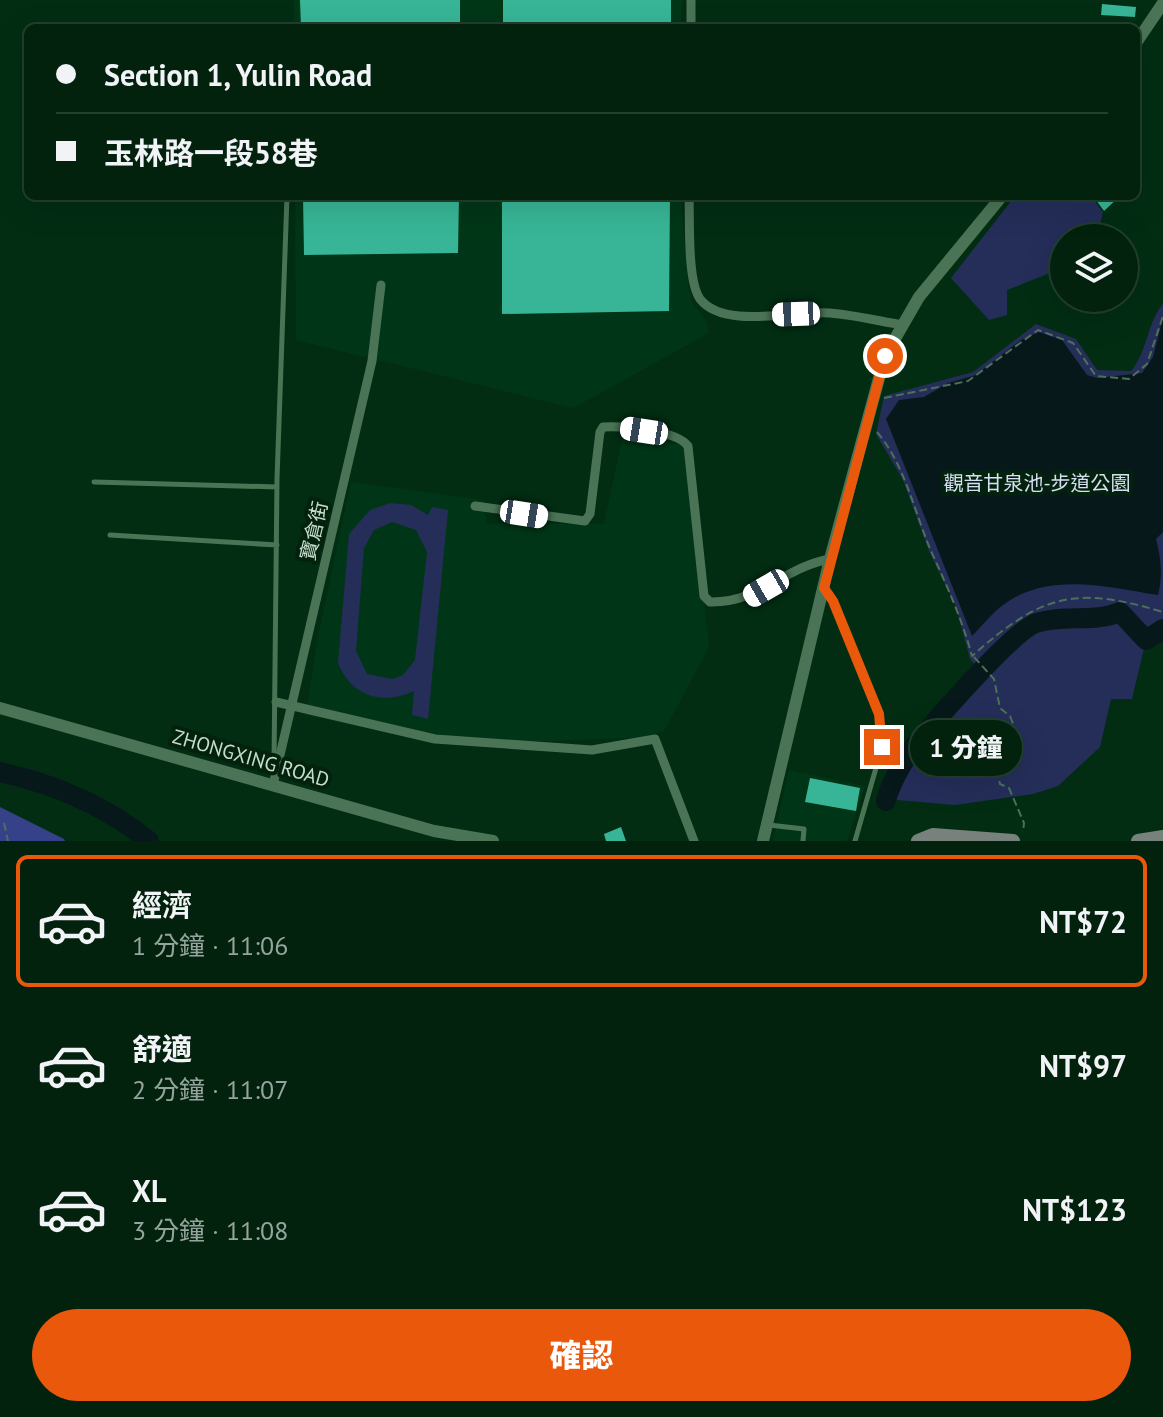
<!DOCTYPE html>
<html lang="zh-TW">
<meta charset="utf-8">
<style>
body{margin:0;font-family:"PT Sans","Noto Sans TC",sans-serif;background:#102f1c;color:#f1f3f6;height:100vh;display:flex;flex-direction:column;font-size:30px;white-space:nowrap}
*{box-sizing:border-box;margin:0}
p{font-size:26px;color:#96a49e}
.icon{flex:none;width:44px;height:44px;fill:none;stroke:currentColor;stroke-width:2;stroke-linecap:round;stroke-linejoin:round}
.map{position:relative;height:841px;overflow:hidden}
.drawer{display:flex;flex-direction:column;background:#02220e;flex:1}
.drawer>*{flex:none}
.hud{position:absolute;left:24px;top:24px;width:1116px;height:176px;border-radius:12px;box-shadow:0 8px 32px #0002,0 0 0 2px #233f2e;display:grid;align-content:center;height:176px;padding:0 32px;background:#02220e}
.buttons{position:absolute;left:1050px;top:224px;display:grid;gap:16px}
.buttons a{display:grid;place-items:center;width:88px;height:88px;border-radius:50%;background:#02220e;box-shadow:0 8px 32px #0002,0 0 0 2px #233f2e;font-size:40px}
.end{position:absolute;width:36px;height:36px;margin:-18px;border:10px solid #ea580c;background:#fff;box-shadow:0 0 0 4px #fff}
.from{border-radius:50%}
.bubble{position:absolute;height:56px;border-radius:28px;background:#02220e;box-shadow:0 8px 32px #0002,0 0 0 2px #233f2e;font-size:26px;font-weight:800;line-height:56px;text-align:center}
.car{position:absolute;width:24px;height:48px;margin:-24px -12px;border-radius:10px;box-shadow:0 0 6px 2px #0007;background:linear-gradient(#fff 24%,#345 0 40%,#fff 0 76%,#345 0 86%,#fff 0)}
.hud b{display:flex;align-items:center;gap:28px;height:76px;font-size:30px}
.hud b+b{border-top:2px solid #233f2e}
.hud i{width:20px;height:20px;background:#f1f3f6}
ul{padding:14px 0 0;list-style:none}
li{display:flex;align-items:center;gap:24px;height:132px;margin:0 16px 12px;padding:0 16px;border:4px solid transparent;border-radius:12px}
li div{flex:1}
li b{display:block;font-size:30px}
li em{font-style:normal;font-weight:800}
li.selected{border-color:#ea580c}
li>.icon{width:72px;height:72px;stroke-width:1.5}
.cta{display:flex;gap:16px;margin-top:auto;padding:16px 32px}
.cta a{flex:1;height:92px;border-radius:48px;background:#ea580c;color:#fff;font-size:32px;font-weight:800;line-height:92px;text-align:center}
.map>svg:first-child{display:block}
</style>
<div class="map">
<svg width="1163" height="841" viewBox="0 0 1163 841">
<rect width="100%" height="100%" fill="#022d13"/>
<path fill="#003617" d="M294 0H682L681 28H294Z
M295 196H681L688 285 692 302 705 319 709 333 573 408 296 340Z
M622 439 687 445 709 647 664 731 636 738 438 744 306 715 317 642 351 482 484 500 487 524H604Z
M789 770 865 786 847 841H773Z"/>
<path fill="#242e59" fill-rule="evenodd" d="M1015 196H1091L1103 212 1097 238 1074 234 1064 238 1060 269 1007 290V315L989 320 951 278Z
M1163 304V635L1145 644 1132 699H1111L1100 747 1058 786 1033 794 955 805 886 799 913 748 982 673 970 659 956 607 929 551 903 480 876 434 884 396 973 372 1036 324 1076 339 1097 370 1131 371C1148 351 1146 325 1163 304Z
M390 503 411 505 428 515 432 507 448 510 428 719 412 715 414 691C382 706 351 696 338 663L349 534 370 510ZM392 522 416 530 427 552 415 660 403 675 392 679 367 674 356 651 364 548 374 530Z"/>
<path fill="#354289" d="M0 807 64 839 65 841H0Z"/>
<path fill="#07181b" d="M1163 317V532L1156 539C1161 558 1163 576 1158 595 1107 587 1048 571 1003 605 992 613 982 626 972 636L886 419 899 400 924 397 948 383 976 375 1021 340 1039 332 1062 340 1087 375 1097 378 1142 373 1153 357Z"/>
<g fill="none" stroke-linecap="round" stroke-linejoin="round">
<path stroke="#07181b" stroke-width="20" d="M0 772C54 784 106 806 149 841
M886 801C890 784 903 761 914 747 933 723 1012 632 1036 623 1064 614 1094 623 1120 612L1146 640 1163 629"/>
</g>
<path fill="#38b596" d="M300 0H460V28H301Z
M503 0H671V28H503Z
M1102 4 1136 7 1135 17 1101 15Z
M303 196H459L458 253 304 255Z
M502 196H670L669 311 502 314Z
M1093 196H1120L1104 211Z
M810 778 860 788 856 811 805 802Z
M621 827 626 841H606L604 834Z"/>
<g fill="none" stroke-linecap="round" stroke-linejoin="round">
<path stroke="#4d7059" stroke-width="2" stroke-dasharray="8 4" stroke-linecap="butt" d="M884 398 968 381 1038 330 1073 343 1096 376 1129 379 1147 364 1163 316
M877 432C905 465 914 511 931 551 947 586 962 619 972 656 1041 595 1074 585 1163 612
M974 657 994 679 1000 708 1010 716 1016 731 996 766 1000 784 1009 788 1024 823 1023 832
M4 823 8 841"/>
<path stroke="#4b7456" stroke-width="5" d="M94 482 277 487
M110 535 277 545
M824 589 833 601 879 714 882 747 855 841
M274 764 277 479 287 196
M769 825 804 829 803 841"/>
<path stroke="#4b7456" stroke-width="9" d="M691 28V0
M689 196C690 220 687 281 700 299 724 330 795 310 830 313 854 315 879 321 903 325
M475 506 585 521 590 514 600 432 603 427C623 426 676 430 688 446L704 596 710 602C760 603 784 567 830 559
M276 702 435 739 592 750 655 739 694 841
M273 785 372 361 381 285"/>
<path stroke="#4b7456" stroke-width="12" d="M1136 43 1163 3
M0 708 434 831 493 841
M763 841 830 559 885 356 919 297 1002 196"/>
<path stroke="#78827d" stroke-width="14" d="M918 841 933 835 1013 841
M1138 841 1163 837"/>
</g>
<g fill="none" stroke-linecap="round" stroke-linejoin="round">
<path stroke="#ea580c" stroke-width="10" d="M882 747 879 714 833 601 824 588 885 356"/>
</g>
<g text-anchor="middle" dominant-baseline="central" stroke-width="8" stroke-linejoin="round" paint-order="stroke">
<g font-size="20" fill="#d8def3" stroke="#03220e">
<text x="1037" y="483">觀音甘泉池-步道公園</text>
</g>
<g font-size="20" fill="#c7ddcc" stroke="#03220e">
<text transform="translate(314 531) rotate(-77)">寶倉街</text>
<text transform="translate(251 758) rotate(16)">ZHONGXING ROAD</text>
</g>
</g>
</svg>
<div class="buttons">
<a><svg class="icon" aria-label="layers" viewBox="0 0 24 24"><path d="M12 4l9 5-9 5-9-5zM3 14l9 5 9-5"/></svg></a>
</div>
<i class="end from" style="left:885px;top:356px"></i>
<i class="end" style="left:882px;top:747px"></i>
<div class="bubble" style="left:910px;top:720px;width:112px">1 分鐘</div>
<i class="car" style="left:796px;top:314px;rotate:268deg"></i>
<i class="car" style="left:644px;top:431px;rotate:279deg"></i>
<i class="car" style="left:524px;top:514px;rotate:99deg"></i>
<i class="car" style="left:766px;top:588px;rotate:240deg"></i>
<div class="hud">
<b><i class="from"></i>Section 1, Yulin Road</b>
<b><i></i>玉林路一段58巷</b>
</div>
</div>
<section class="drawer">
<ul>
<li class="selected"><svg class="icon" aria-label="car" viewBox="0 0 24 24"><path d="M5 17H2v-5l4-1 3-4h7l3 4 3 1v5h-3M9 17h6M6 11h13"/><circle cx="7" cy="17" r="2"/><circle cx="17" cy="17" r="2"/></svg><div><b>經濟</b><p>1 分鐘 · 11:06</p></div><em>NT$72</em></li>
<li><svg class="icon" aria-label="car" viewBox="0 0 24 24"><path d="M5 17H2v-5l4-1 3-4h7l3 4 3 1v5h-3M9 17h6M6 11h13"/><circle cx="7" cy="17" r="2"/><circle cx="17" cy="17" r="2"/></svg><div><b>舒適</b><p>2 分鐘 · 11:07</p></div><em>NT$97</em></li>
<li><svg class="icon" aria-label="car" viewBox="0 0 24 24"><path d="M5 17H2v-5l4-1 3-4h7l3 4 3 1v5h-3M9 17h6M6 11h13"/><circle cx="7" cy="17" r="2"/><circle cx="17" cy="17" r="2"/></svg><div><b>XL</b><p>3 分鐘 · 11:08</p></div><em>NT$123</em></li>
</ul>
<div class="cta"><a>確認</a></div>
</section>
